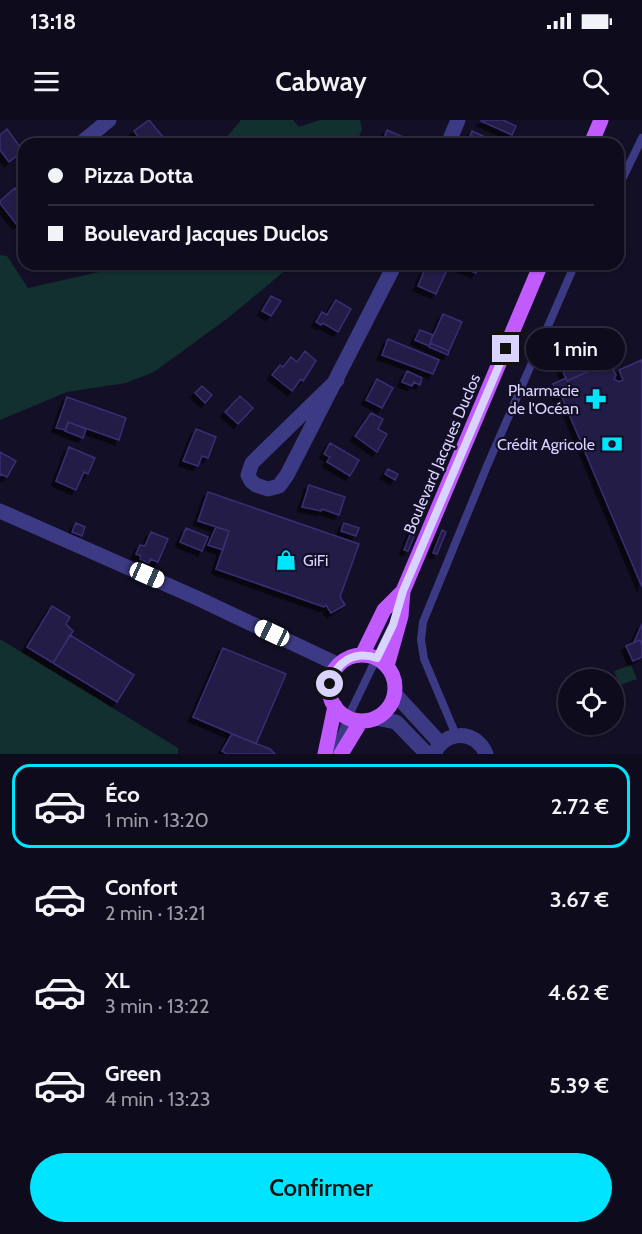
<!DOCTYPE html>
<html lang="fr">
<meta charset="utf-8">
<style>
body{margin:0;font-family:Cabin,sans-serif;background:#171425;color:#f1f3f6;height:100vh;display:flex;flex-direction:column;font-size:22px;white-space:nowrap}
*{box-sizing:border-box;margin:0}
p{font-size:20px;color:#9b9ba3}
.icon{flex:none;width:33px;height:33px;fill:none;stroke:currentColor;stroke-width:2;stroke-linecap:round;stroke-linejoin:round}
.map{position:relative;height:634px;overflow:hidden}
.side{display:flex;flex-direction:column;background:#0e0b1c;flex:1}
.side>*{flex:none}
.hud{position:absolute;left:18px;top:18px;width:606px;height:132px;border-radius:18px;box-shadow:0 2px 4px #0004,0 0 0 2px #2e2b3b;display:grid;align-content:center;height:132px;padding:0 30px;background:#0e0b1c}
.tools{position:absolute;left:558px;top:549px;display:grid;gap:12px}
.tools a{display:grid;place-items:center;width:66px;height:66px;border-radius:50%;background:#0e0b1c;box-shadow:0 2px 4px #0004,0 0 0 2px #2e2b3b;font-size:30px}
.end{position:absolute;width:27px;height:27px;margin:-14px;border:8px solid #d9d4ff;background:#111;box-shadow:0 0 0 3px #111}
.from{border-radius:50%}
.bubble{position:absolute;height:42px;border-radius:21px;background:#0e0b1c;box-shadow:0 2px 4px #0004,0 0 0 2px #2e2b3b;font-size:20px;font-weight:600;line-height:42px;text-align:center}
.car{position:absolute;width:18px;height:36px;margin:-18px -9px;border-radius:8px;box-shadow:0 0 4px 2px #0007;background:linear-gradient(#fff 24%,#345 0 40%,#fff 0 76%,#345 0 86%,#fff 0)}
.hud b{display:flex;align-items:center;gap:21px;height:57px;font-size:22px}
.hud b+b{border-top:2px solid #2e2b3b}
.hud i{width:15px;height:15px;background:#f1f3f6}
ul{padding:10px 0 0;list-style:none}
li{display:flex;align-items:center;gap:18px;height:84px;margin:0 12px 9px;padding:0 18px;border:3px solid transparent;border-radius:18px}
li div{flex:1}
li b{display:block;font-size:22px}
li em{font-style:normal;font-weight:600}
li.on{border-color:#00e5ff}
li>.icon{width:54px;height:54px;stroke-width:1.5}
.primary-button{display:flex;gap:12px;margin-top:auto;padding:12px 30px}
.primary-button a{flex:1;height:69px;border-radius:36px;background:#00e5ff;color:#111;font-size:24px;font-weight:600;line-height:69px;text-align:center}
.status{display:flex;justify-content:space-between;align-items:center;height:42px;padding:0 30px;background:#0e0b1c;direction:ltr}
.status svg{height:16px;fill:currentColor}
header{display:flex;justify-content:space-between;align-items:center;height:78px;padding:0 30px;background:#0e0b1c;font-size:27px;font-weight:600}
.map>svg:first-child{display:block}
</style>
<div class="status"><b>13:18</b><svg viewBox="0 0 49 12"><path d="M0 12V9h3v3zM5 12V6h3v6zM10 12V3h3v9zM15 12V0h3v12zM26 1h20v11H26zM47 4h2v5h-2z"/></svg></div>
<header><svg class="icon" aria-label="menu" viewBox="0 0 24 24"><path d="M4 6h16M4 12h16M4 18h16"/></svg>Cabway<svg class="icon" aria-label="search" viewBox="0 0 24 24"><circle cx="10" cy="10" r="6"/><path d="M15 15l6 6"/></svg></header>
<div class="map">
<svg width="642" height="634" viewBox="0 0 642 634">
<defs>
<filter id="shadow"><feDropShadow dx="-4.5" dy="4.5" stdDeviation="0" flood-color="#0009"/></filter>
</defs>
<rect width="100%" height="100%" fill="#130f26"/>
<path fill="#12302f" d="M241 0H293L299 7 320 0H360L362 9 356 24H221Z
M0 135 7 136 28 168 117 148 120 144H293L228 198 154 252 126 263 67 272 0 300Z
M0 519 178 628V634H0Z
M631 545 637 559 620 565 614 551Z"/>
<path fill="#241b47" stroke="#3b2d73" stroke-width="1.5" filter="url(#shadow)" d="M149 0 168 23 166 24H143L134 11Z
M482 0H503L516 6 512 15 481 1Z
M7 9 23 31 9 42 0 30V15Z
M387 10 403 17 400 24H375L377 19 383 21Z
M472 11 483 16 480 23 483 24H467Z
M15 68 24 83V99L17 105 0 83V81Z
M431 144 447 150 436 174 418 166 425 149 428 151Z
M454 144H473L479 146 476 153Z
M271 176 281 181 271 196 262 191Z
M336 180 351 189 338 212 323 203 321 205 316 202 322 192 327 195Z
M443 194 462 202 449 231 430 223Z
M420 210 433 215 429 226 415 220Z
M388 219 439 240 433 254 382 235Z
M430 223 449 231 448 235 429 227Z
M305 231 316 241 303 261 301 259 292 271 272 255 280 245 283 247 291 237 297 242Z
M598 234 603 245 567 261 562 249Z
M612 239 616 248 613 249 616 255 614 259 619 262 623 260 619 250 642 240V467L561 275 558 276 553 264 566 258 567 261 603 245 602 243Z
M407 251 422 258 420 265 414 262 412 266 402 262Z
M377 259 393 268 382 288 366 280Z
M202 266 212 275 205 283 195 273Z
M240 276 253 288 238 304 225 292Z
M67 277 126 298 119 320 68 302 65 310 56 308Z
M371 293 383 299 378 309 387 314 377 332 355 316Z
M68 302 86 309 83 318 65 311Z
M196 309 216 317 208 338 202 336 198 346 183 341Z
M330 323 359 340 350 356 327 342 330 337 324 334Z
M69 327 95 338 88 354 84 352 76 370 56 361Z
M0 332 16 341 7 357 1 354 0 356Z
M388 349 398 354 395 360 385 354Z
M309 365 345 377 339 395 322 389 321 391 302 387Z
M208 372 359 424 340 477 345 485 331 493 326 485 324 487 216 449 229 411 198 401Z
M76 403 85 407 82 416 72 412Z
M344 403 359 408 356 416 341 411Z
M216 407 229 411 223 430 208 425Z
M413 407 417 409 408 431 404 430Z
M186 408 208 417 202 431 180 422Z
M442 410 446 412 437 434 433 433Z
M151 412 168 419 158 442 150 439 149 443 140 439 141 436 136 434 140 425 145 426Z
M52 486 70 497 66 504 73 511 53 543 27 527Z
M642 504V526L640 520 634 522Z
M70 515 134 555 117 582 53 543Z
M640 520 642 526V537L633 541 626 526Z
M223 528 286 554 256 624 193 597Z
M232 614 270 629 275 634H227L222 631Z"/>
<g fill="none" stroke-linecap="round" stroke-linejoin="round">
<path stroke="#3d3a85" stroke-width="8" d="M618 68 642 18
M456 615 424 539 421 520 423 502 487 346 575 144
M334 634 348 597 392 506"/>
<path stroke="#3d3a85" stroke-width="15" d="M80 24 109 0
M448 24 458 0
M337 260 252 343 248 355 251 361 256 365 268 369 279 366 287 355 395 144
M0 391 197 478 339 545
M395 574 440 623
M375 598 396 602 427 634
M434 634C444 610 476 609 486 634"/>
<path stroke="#c25bff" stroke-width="15" d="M591 24 601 0
M362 535 384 490 403 471
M329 568a33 33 0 1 1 66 0a33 33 0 1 1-66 0Z
M387 546 401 496 403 471 541 144
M325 634 335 586
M341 634 361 601"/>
</g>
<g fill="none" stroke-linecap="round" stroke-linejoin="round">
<path stroke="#d9d4ff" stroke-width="8" d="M330 564C336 542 354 530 377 538L393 505 403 471 506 229"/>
</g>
<defs>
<g id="pharmacy-bare" transform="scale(1.62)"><path d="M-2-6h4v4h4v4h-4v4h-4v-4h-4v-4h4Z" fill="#00e5ff" stroke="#130f26" stroke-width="2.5" paint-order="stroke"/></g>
<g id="bank-bare" transform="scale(1.62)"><path d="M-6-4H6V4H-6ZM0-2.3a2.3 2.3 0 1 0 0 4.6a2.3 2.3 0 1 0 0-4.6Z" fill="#00e5ff" stroke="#130f26" stroke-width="2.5" paint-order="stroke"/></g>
<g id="shop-bare" transform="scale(1.62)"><path d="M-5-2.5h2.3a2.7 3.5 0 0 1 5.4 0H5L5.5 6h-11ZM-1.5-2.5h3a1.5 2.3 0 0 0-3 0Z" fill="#00e5ff" stroke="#130f26" stroke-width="2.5" paint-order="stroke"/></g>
</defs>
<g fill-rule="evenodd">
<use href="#pharmacy-bare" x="596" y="279"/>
<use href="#bank-bare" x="612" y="324"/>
<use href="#shop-bare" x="286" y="440"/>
</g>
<g text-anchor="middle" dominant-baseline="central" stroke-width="4.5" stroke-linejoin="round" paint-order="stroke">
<g font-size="16" fill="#d9d4ff" stroke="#130f26" text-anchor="end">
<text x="579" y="270">Pharmacie<tspan x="579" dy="18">de l'Océan</tspan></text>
<text x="595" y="324">Crédit Agricole</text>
<text x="303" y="440" text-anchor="start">GiFi</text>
</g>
<g font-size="16" fill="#d9d4ff" stroke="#130f26">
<text transform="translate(442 334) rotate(-67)">Boulevard Jacques Duclos</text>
</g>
</g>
</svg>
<div class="tools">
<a><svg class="icon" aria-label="locate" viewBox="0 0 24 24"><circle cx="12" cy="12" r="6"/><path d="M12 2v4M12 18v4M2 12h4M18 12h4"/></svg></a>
</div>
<i class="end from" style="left:330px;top:564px"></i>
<i class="end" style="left:506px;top:229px"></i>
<div class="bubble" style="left:526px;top:208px;width:99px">1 min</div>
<i class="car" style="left:147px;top:455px;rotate:114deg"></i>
<i class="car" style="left:272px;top:513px;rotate:295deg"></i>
<div class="hud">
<b><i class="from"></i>Pizza Dotta</b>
<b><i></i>Boulevard Jacques Duclos</b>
</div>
</div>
<section class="side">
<ul>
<li class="on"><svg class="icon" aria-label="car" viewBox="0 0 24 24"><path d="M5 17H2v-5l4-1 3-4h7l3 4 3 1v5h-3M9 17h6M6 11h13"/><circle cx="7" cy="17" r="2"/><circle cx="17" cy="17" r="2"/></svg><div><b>Éco</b><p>1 min · 13:20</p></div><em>2.72 €</em></li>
<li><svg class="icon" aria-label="car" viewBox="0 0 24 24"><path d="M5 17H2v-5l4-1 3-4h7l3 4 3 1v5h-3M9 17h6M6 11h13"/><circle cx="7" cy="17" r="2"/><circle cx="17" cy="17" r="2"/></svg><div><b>Confort</b><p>2 min · 13:21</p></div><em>3.67 €</em></li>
<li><svg class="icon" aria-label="car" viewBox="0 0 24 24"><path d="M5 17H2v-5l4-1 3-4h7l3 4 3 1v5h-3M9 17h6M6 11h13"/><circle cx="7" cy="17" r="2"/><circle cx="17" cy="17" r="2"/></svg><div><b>XL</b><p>3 min · 13:22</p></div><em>4.62 €</em></li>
<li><svg class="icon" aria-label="car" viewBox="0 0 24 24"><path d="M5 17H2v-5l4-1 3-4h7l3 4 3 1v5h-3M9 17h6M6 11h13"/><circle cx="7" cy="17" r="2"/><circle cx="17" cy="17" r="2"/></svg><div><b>Green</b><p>4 min · 13:23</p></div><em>5.39 €</em></li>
</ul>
<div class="primary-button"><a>Confirmer</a></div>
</section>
